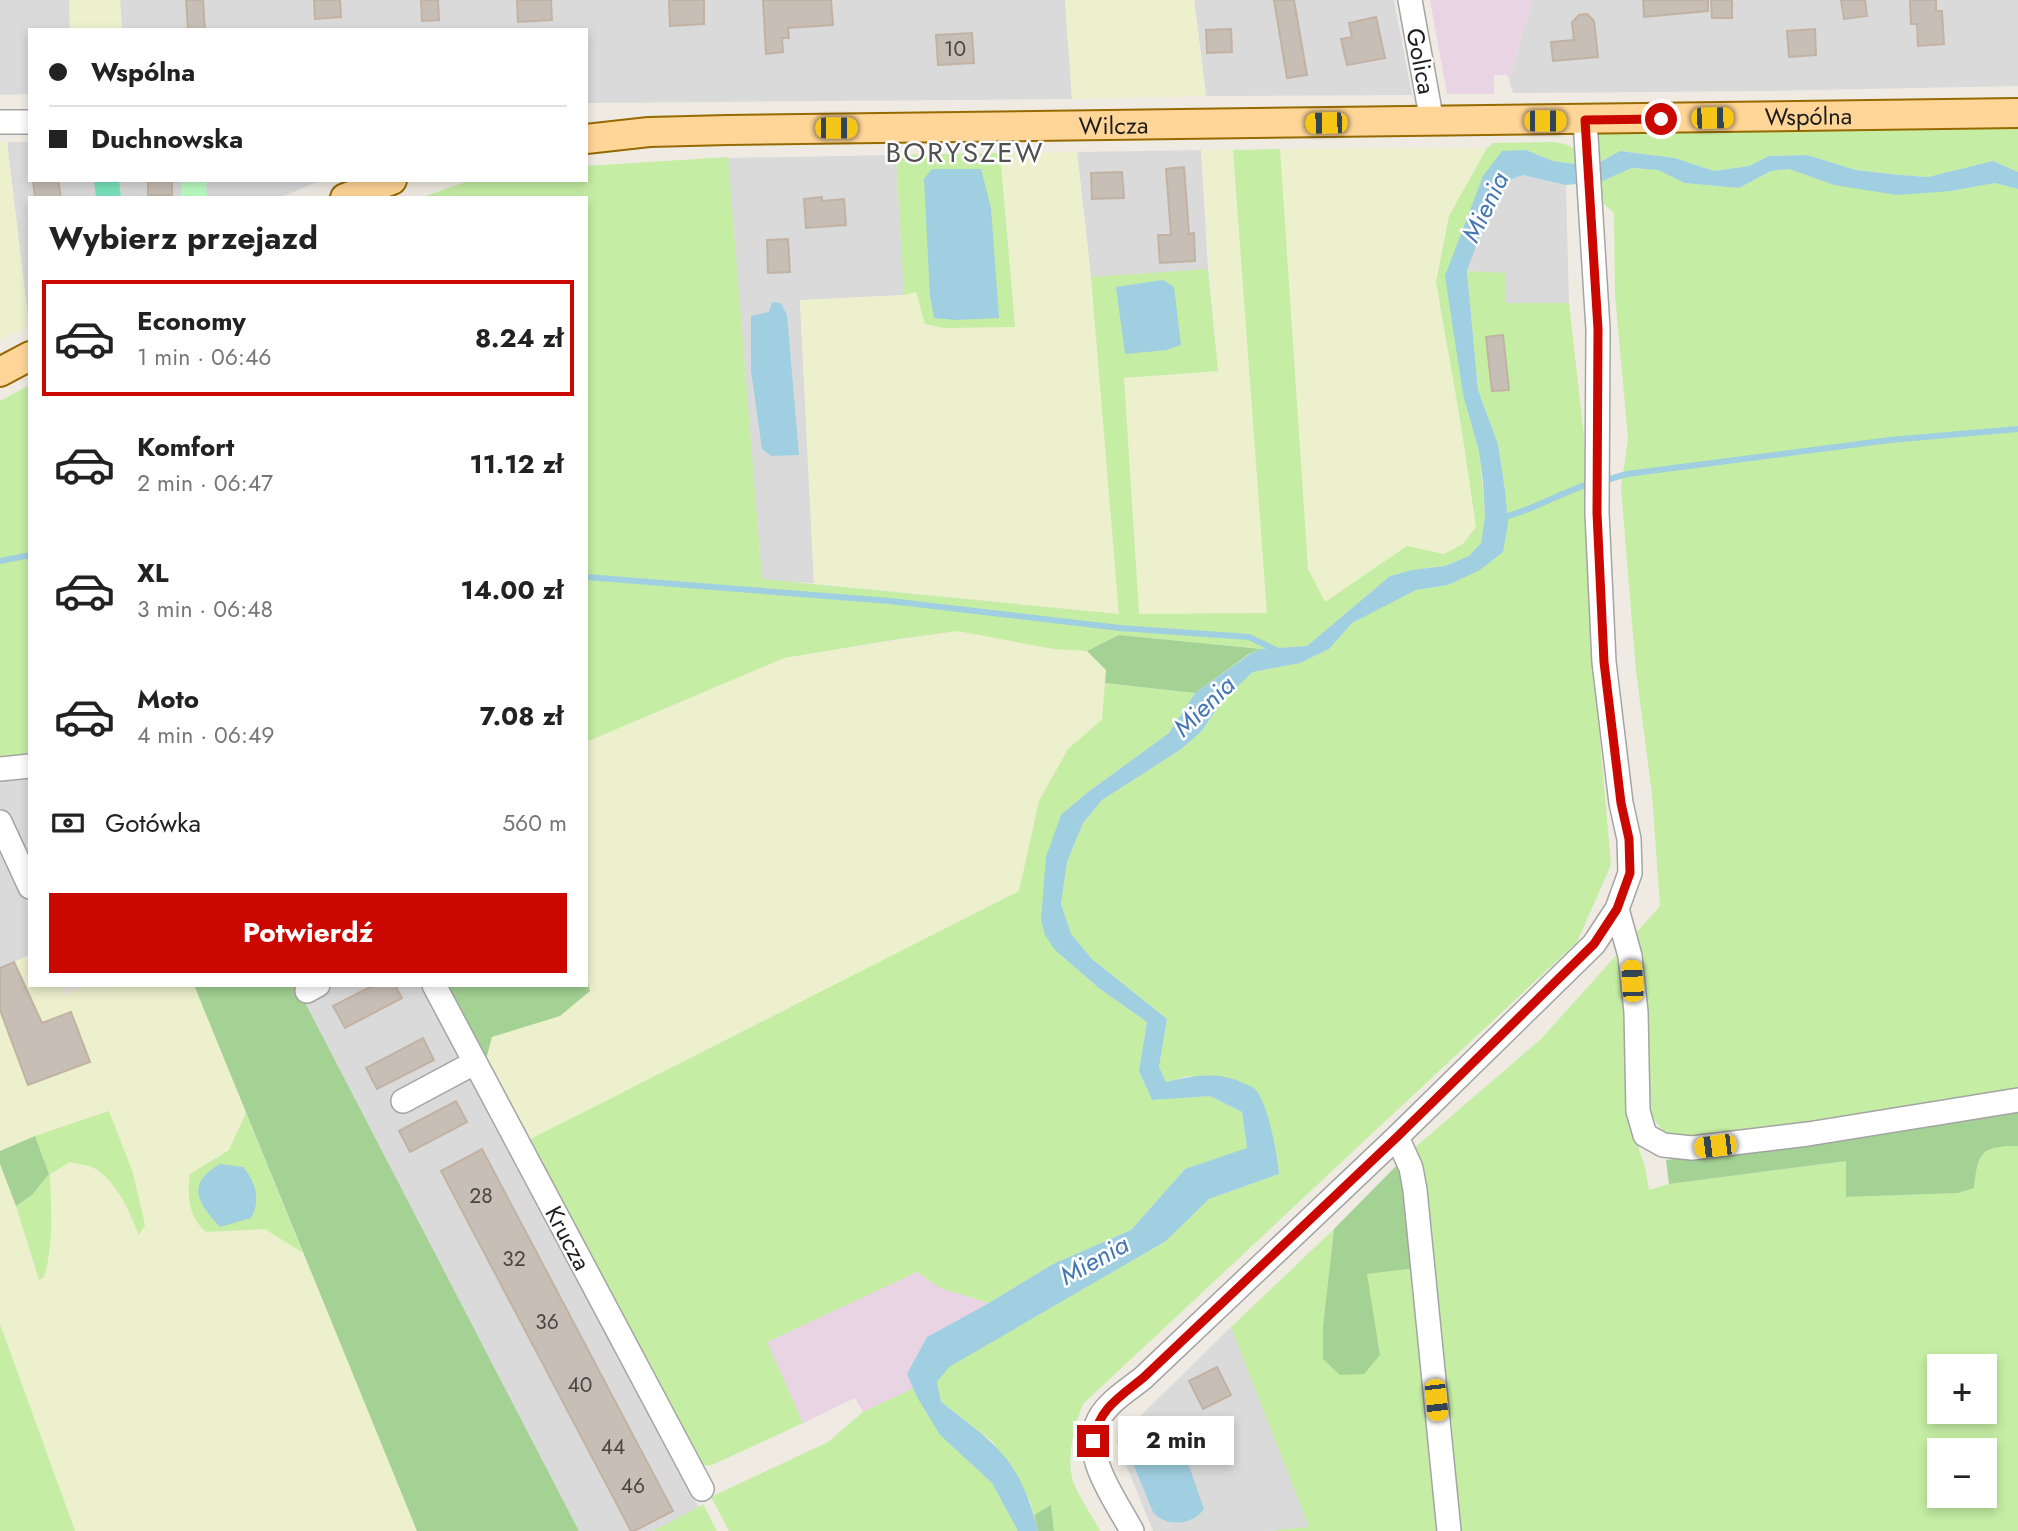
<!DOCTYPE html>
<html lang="pl">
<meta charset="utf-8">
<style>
body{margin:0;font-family:Jost,sans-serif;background:#f2f2f2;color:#222;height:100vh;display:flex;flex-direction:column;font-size:26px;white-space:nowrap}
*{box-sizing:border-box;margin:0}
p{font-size:23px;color:#767676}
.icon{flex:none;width:38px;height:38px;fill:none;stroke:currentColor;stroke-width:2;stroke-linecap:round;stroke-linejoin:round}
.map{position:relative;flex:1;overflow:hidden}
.panel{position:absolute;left:28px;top:196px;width:560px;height:791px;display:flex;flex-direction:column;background:#fff;border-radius:0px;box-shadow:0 4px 10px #0003}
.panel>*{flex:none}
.banner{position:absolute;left:28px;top:28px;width:560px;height:154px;border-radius:0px;box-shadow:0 4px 10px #0003;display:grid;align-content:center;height:154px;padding:0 21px;background:#fff}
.fabs{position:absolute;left:1927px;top:1354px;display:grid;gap:14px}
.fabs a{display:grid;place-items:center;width:70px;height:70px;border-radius:0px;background:#fff;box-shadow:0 4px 10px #0003;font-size:35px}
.end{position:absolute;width:32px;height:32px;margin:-16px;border:9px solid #ca0800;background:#fff;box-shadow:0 0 0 4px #fff}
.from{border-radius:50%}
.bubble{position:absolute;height:49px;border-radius:0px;background:#fff;box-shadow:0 4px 10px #0003;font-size:23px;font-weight:700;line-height:49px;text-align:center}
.car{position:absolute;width:21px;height:42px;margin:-21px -10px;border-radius:9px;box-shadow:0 0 5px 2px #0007;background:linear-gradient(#f5c518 24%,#345 0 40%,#f5c518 0 76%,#345 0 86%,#f5c518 0)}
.banner b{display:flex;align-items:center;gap:24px;height:66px;font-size:26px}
.banner b+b{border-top:2px solid #e0e0e0}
.banner i{width:18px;height:18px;background:#222}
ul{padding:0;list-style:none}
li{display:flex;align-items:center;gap:21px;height:116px;margin:0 14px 10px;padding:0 7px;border:4px solid transparent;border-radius:0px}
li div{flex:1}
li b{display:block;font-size:26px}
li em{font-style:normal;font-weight:700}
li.current{border-color:#ca0800}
li>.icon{width:63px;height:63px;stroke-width:1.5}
h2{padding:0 21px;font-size:32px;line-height:84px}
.pay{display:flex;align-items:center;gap:18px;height:77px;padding:0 21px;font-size:26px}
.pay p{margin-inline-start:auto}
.button{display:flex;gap:14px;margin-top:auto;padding:14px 21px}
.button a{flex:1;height:80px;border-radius:0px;background:#ca0800;color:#fff;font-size:28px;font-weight:700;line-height:80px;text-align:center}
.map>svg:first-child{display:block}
</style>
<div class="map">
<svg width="2018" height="1531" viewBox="0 0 2018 1531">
<rect width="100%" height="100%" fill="#efebe2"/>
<path fill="#dbdada" d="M0 0H69L70 30H30V94L0 95Z
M120 0H1065L1072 99 586 103V30H122Z
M1194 0H1394L1412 95 1206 96Z
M1533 0H2018V86L1770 91 1513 93 1509 80Z
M7 142H30V180H322L279 198H30L29 326Z
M1201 150 1208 269 1091 277 1077 152Z
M896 155 904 295 800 301 814 583 762 580 728 158Z
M1523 175 1566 185 1569 303H1504L1505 273 1467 271 1488 213 1505 182Z
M30 774V872L0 811V778Z
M0 840 30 909V955L0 968Z
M296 985H421L699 1507 653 1531H579Z
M1231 1327 1310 1527 1268 1531H1153L1116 1440Z"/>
<path fill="#e9d4e4" d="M1430 0H1533L1509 80 1507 75H1494V94H1447Z
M917 1272 940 1288 989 1303 927 1337 908 1374 914 1388 863 1412 855 1398 803 1423 766 1342Z"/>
<path fill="#ecf0cc" d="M69 0H120L122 30H70Z
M1065 0H1194L1206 96 1072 99Z
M0 142H7L29 326 0 341Z
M1487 148 1449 216 1436 282 1461 425 1476 526 1463 544 1444 554 1407 546 1325 602 1308 569 1280 149Z
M1201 150H1233L1268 613 1139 614 1124 377 1218 371Z
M1077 152 1091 277 1119 614 814 583 800 300 904 295 916 291 925 324 944 328 1015 327 1000 153Z
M958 631 1053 649 1087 651 1106 670 1102 720 1090 732 1039 801 1019 891 525 1142 485 1063 492 1037 519 1027 590 991 586 976V742L784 658Z
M30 955V985H60L65 995 81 988 80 985H194L246 1113 229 1150 208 1161 206 1232 265 1229 303 1253 417 1531H75L0 1324V1164L21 1219 34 1270 52 1225 49 1174 70 1162 90 1166 106 1177 120 1196 139 1234 133 1173 35 1136 0 1151V968Z"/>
<path fill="#c5eda4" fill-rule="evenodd" d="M2018 125V172L1993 161 1928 177 1900 175 1856 170 1807 155 1769 156 1749 166 1714 171 1675 158 1620 151 1600 162 1597 142 1599 133Z
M1554 142 1565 144 1575 149V164L1553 161 1526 150 1476 198 1461 233 1485 517 1481 543 1469 556 1445 566 1412 570 1390 576 1307 646 1261 649 1119 635 1087 651 1053 649 958 631 899 639 784 658 586 742V198H420L471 180H586V166L728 157 762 579 1119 614 1091 277 1208 269 1218 371 1124 378 1139 614 1267 613 1233 150 1280 149 1308 569 1325 602 1407 546 1444 554 1463 544 1476 527 1461 425 1436 282 1449 216 1487 148 1493 143Z
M1000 153 1015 327 944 328 925 324 916 292 904 295 896 155Z
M1632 168 1658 170 1684 183 1739 188 1771 171 1789 169 1834 185 1951 191 1995 183 2018 189V1091L1681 1144 1664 1133 1648 1111 1643 981 1637 932 1660 906 1652 794 1636 671 1621 488 1628 438 1615 295 1614 213 1600 200 1598 183Z
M1467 271 1505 273V303H1569L1584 436 1590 549 1591 638 1611 865 1577 942 1083 1404C1074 1426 1066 1458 1073 1481 1079 1498 1092 1515 1100 1531H1054L1051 1505 1034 1515 1030 1501 993 1442 941 1402 937 1382 948 1367 1166 1241 1209 1199 1279 1174C1277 1144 1268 1115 1255 1089L1188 1076 1166 1082 1159 1067 1167 1019 1092 959 1071 935 1061 904 1067 862 1083 823 1102 800 1180 750 1201 732 1223 700 1253 672 1300 663 1329 649 1352 623 1381 607 1416 590 1448 585 1480 570 1505 490 1498 444 1478 390Z
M30 385V756L0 758V401Z
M1105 683 1195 693 1169 733 1088 792 1062 815 1055 950 1100 989 1147 1022 1139 1071 1152 1100 1210 1096 1242 1112 1247 1149 1185 1169 1131 1230 1053 1264 989 1303 940 1288 917 1272 767 1342 803 1423 710 1466 693 1463 525 1142 1019 891 1039 801 1068 749 1102 720Z
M1621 950 1627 1113 1645 1167 1649 1190 1669 1184 1846 1161V1197L1958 1193 1974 1188C1978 1153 1980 1146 2018 1146V1531H1459L1413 1149 1541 1039ZM1939 1367H1984V1412H1939ZM1939 1451H1984V1496H1939Z
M109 1111 133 1173 145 1225 139 1235C129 1211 116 1179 92 1167 85 1164 77 1164 70 1162L50 1174C51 1208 54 1244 44 1277L39 1280 16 1206 32 1195 49 1174 35 1136Z
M246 1113 303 1253 265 1229 206 1232C190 1219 186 1195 190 1174L229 1150Z
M1334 1229 1323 1326V1359L1380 1355 1366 1274 1416 1268 1442 1531H1268L1309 1527 1231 1327Z
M0 1324 75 1531H0Z
M914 1388 940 1435 992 1483 1018 1531H729L711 1497 828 1442 863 1412Z
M703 1504 717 1531H653L699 1507Z"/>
<path fill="#a4d294" d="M1119 635 1261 649 1249 654 1195 693 1105 683 1106 670 1087 651Z
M586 976 590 991 560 1016 492 1037 485 1063 443 985H586Z
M194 985H296L579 1531H417Z
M2018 1111V1146C1980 1146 1978 1153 1974 1188L1958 1193 1846 1197V1161L1669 1184 1666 1160Z
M35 1136 49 1174 32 1195 16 1206 0 1164V1151Z
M1401 1161 1416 1268 1367 1274 1380 1355 1364 1374 1340 1375 1323 1359V1326L1334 1229Z
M1051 1505 1054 1531H1038L1034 1515Z"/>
<path fill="#bbfdc3" d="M181 180H206L207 198H181Z"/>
<path fill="#7ae4bf" d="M94 180H119L121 198H96Z"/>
<path fill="#9fcfe0" d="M1526 150 1553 161 1575 164 1576 184 1566 185 1523 175 1505 182 1488 213 1467 271 1478 390 1498 444 1505 490 1508 523 1503 552 1480 570 1448 585 1416 590 1352 623 1329 649 1300 663 1253 672 1223 700 1201 732 1180 750 1102 800 1083 823 1067 862 1061 904 1071 934 1092 959 1167 1019 1159 1067 1166 1082C1191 1076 1216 1071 1241 1082 1245 1084 1252 1086 1255 1089 1268 1103 1278 1156 1279 1174L1209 1199 1166 1241 949 1367 937 1382 941 1402C997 1445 1020 1459 1038 1531H1018L992 1483 940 1435 917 1397 907 1374 927 1337 989 1303 1053 1264 1131 1230 1185 1169 1247 1148 1242 1112 1210 1096 1152 1100 1139 1071 1147 1022 1100 989 1055 950 1045 935 1041 920 1046 857 1061 815 1088 792 1169 733 1195 693 1250 654 1261 649 1307 646 1390 576 1412 570 1445 566 1469 556 1481 543 1485 517 1483 482 1479 451 1463 394 1445 276 1483 176 1502 151Z
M1620 151 1675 158 1714 171 1749 166 1769 156 1807 155 1856 170 1900 175 1928 177 1993 161 2018 172V189L1995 183 1951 191 1897 195 1834 185 1789 169 1771 171 1739 188 1684 183 1658 170 1632 168 1598 183 1600 162Z
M932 169H981L991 208 999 318 956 320 934 318 930 296 924 179Z
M1163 280 1174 287 1181 345 1167 350 1125 354 1116 287Z
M772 302 781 303 787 315 799 455 771 456 762 449 751 371V316L769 312Z
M220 1164 243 1167C256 1182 261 1201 251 1218L220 1227C198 1203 185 1184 220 1164Z
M1160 1420C1180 1430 1196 1487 1204 1509 1193 1525 1166 1528 1153 1512L1128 1451C1130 1436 1144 1421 1160 1420Z"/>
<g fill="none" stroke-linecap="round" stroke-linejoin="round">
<path stroke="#9fcfe0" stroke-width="6" d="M1603 481 1627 474 1890 440 2018 429
M1501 518C1534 510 1561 492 1592 483
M0 561 30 555
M586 577 890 601 1120 628 1249 637 1282 653"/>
</g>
<path fill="#c7beb5" stroke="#c2b2a4" stroke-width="2" d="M186 0H203L205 30H188Z
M314 0H340L341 17 315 19Z
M421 0H438L439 20 422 21Z
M517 0H551L552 20 518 22Z
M669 0H704V24L670 26Z
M763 0H831L833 25 788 28 789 38H782L783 52 766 54Z
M1274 0H1294L1307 75 1287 78Z
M1643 0H1708V11L1644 17Z
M1711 0H1732V18H1712Z
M1841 0H1865L1867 16 1844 19Z
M1910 0H1936V11H1942L1944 44 1918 46 1917 24H1911Z
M1587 14 1594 21 1598 57 1553 61 1551 42 1574 40 1572 22 1579 15Z
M1376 17 1385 58 1347 65 1341 39 1352 37 1349 23Z
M1231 29 1232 52 1207 53 1206 30Z
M1815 29 1816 55 1789 57 1787 31Z
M972 33 974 63 938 65 936 35Z
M1184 167 1189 234 1194 233 1195 261 1160 263 1158 235H1171L1166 169Z
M1122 172 1124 198 1092 199 1091 173Z
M33 180H58L61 198H35Z
M148 180H172V195H148Z
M822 197V201L844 199 846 225 806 228 804 199Z
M788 239 790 272 768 273 767 240Z
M1503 335 1509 390 1492 391 1486 337Z
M14 962 42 1023 71 1012 90 1062 28 1085 0 1010V968Z
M374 985H395L402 998 345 1028 333 1006Z
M423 1038 434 1060 377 1089 366 1068Z
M456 1101 467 1122 410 1152 399 1131Z
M482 1149 673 1511 634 1531H631L441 1171Z
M1217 1367 1231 1395 1203 1409 1189 1381Z"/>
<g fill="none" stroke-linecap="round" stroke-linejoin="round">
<g stroke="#a4a4a4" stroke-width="26">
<path id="minor" d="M1410 0 1432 122
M0 122H30
M0 769 30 766
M0 822 30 887
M1617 909 1630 956 1636 1012 1638 1111 1645 1135 1663 1145 1692 1148 1808 1134 2018 1100
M434 985 702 1489
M307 991 318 985
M403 1101 474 1063
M1397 1137 1411 1168 1415 1190 1449 1531
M1132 1531C1116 1500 1080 1455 1099 1419 1108 1402 1128 1390 1143 1378L1397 1137 1594 944 1617 909 1630 873 1629 839 1621 803 1604 662 1597 513 1598 329 1585 120"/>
</g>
<g stroke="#966a00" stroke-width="32">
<g id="major">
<path id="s1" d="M586 139 649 132 728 130 2018 113"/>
<path d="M345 198 392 180"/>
<path d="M0 372 30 356"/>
</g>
</g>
<use href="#minor" stroke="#fff" stroke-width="23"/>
<use href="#major" stroke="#ffd697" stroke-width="28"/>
</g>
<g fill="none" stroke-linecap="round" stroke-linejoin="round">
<path stroke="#ca0800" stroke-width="9" d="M1093 1441C1099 1409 1118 1398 1143 1378L1397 1137 1594 944 1617 909 1630 873 1629 839 1621 803 1604 662 1597 513 1598 329 1585 120 1661 119"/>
</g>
<g text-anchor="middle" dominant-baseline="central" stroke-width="5" stroke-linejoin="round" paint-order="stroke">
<g font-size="21" fill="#484543">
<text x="955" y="49">10</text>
<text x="481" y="1196">28</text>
<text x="514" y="1259">32</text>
<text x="547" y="1322">36</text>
<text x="580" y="1385">40</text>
<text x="613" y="1447">44</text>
<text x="633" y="1486">46</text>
</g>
<g font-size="24" fill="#1d1d1d" stroke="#fff">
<text transform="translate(1421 61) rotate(79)">Golica</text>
<text stroke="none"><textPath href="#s1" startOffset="1223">Wspólna</textPath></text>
<text stroke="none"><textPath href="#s1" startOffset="528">Wilcza</textPath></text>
<text transform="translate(568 1238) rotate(62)">Krucza</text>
</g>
<g font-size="26" font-style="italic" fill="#4377b3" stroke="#fff">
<text transform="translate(1485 207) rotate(-64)">Mienia</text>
<text transform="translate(1204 706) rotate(-44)">Mienia</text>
<text transform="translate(1094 1260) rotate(-29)">Mienia</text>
</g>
<g font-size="28" letter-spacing="2" fill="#505050" stroke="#fff">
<text x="965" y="152">BORYSZEW</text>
</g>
</g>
</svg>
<div class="fabs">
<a>+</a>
<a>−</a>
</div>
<i class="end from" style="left:1661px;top:119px"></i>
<i class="end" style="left:1093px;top:1441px"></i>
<div class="bubble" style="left:1118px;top:1416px;width:116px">2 min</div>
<i class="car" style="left:1712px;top:118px;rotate:89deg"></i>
<i class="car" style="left:1545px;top:121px;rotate:90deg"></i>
<i class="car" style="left:1326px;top:123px;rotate:269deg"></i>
<i class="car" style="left:836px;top:128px;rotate:90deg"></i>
<i class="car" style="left:1632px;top:981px;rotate:357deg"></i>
<i class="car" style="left:1715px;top:1146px;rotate:263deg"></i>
<i class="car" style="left:1436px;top:1400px;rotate:174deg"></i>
<div class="banner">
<b><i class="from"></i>Wspólna</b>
<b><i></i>Duchnowska</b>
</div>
<section class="panel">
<h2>Wybierz przejazd</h2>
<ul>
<li class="current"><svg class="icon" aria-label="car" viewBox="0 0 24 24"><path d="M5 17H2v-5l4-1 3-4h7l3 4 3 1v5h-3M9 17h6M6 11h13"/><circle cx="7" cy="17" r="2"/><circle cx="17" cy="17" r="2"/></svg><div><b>Economy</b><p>1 min · 06:46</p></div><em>8.24 zł</em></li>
<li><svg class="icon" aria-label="car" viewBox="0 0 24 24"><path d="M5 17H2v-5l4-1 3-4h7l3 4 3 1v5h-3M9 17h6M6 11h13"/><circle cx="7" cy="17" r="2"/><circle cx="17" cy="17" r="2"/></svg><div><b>Komfort</b><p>2 min · 06:47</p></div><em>11.12 zł</em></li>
<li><svg class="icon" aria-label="car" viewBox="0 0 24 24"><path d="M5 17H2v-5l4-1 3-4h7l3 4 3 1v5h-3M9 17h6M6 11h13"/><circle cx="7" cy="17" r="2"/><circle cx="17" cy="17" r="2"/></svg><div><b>XL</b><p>3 min · 06:48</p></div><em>14.00 zł</em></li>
<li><svg class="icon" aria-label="car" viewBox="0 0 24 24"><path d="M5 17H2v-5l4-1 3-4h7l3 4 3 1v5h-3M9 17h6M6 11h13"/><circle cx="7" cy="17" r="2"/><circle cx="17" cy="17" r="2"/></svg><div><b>Moto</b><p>4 min · 06:49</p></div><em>7.08 zł</em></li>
</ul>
<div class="pay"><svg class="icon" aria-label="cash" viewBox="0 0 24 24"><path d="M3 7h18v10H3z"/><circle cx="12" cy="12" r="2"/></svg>Gotówka<p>560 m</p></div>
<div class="button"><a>Potwierdź</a></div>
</section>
</div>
